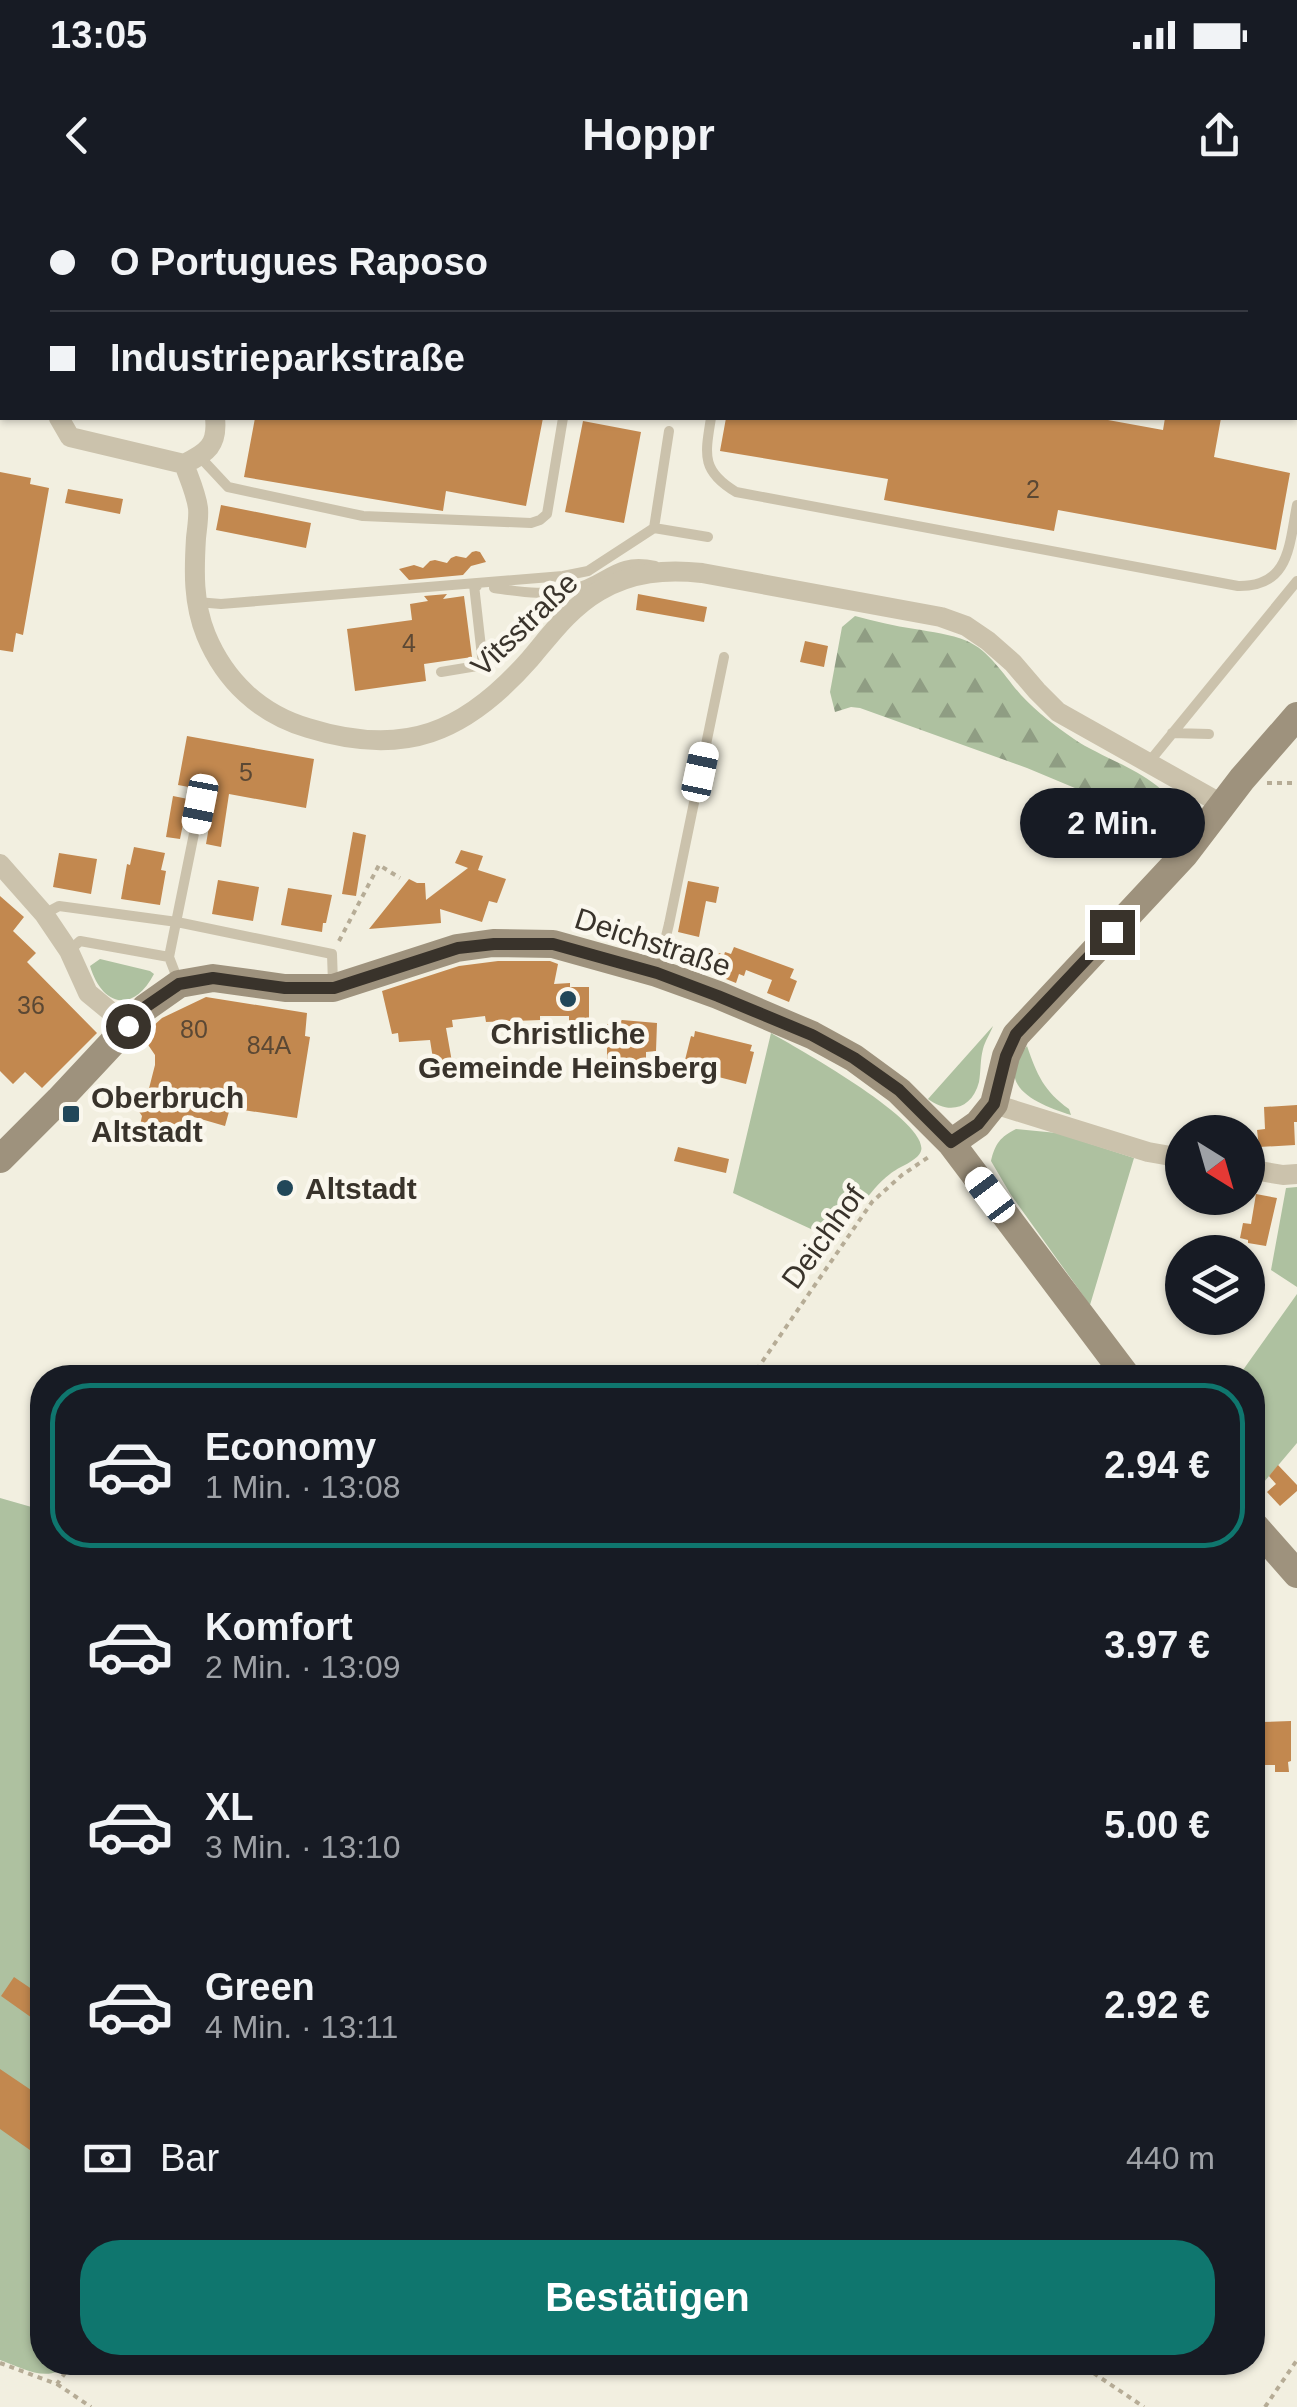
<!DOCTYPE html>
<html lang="de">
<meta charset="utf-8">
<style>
body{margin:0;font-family:Helvetica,sans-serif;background:#242831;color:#f1f3f6;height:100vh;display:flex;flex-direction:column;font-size:38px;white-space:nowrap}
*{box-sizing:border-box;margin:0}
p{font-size:32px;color:#9ea1a6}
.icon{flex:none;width:55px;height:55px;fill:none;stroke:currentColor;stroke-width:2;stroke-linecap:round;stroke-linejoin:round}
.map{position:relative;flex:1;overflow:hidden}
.sheet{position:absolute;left:30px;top:1165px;width:1235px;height:1010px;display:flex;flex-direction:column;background:#171b24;border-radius:40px;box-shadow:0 2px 8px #0004}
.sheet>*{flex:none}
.banner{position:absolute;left:0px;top:0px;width:1298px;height:220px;box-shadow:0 2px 8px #0004;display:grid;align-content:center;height:220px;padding:0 50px;background:#171b24}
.needle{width:65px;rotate:143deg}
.controls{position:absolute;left:1165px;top:915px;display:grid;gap:20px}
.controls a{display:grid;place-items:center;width:100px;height:100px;border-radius:50%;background:#171b24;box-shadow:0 2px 8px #0004;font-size:50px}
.end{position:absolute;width:45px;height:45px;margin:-22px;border:12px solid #39332b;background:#fff;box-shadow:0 0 0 5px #fff}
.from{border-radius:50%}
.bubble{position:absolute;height:70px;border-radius:35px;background:#171b24;box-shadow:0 2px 8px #0004;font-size:32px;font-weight:700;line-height:70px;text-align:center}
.car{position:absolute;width:30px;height:60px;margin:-30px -15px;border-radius:12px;box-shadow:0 0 8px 2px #0007;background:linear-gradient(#fff 24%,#345 0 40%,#fff 0 76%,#345 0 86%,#fff 0)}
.banner b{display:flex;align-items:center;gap:35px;height:95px;font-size:38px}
.banner b+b{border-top:2px solid #363941}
.banner i{width:25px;height:25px;background:#f1f3f6}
ul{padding:18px 0 0;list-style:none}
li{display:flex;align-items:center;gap:30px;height:165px;margin:0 20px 15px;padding:0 30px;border:5px solid transparent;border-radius:40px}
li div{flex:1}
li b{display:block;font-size:38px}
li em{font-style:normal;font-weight:700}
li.on{border-color:#0f766e}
li>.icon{width:90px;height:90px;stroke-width:1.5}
.pay{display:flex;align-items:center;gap:25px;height:110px;padding:0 50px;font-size:38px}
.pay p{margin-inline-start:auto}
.button{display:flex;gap:20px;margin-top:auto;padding:20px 50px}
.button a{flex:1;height:115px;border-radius:40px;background:#0f766e;color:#fff;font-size:40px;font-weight:700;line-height:115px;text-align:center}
.status{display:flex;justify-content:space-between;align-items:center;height:70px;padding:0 50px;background:#171b24;direction:ltr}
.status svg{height:28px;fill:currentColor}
header{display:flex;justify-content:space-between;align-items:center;height:130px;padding:0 50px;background:#171b24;font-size:45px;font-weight:700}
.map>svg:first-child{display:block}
</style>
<div class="status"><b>13:05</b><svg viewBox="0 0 49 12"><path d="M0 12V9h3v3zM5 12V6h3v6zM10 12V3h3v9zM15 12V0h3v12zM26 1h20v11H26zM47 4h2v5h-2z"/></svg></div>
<header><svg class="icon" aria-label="back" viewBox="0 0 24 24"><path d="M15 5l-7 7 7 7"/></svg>Hoppr<svg class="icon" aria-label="share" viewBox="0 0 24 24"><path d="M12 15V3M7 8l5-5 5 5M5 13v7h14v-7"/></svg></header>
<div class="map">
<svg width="1297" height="2207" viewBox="0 0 1297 2207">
<defs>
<pattern id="forest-firs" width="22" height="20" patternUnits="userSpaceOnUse" patternTransform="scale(2.5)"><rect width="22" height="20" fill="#aec1a0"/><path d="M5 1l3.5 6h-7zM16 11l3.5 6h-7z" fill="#8f9d83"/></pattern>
</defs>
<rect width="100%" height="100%" fill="#f2efe0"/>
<path fill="#aec1a0" d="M100 759 150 771 154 774C133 814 102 806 90 766Z
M993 826C990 834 985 841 983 849 980 860 981 871 979 882 972 909 949 915 928 899Z
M771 833C795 847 930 921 921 951 918 961 898 967 890 974 868 991 853 1019 837 1041L733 993Z
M1027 846C1037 875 1044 891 1069 909L1071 915C1037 904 992 886 1027 846Z
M1016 929 1057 933 1134 958 1090 1105 1011 995 991 961C995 944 1000 937 1016 929Z
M1297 987V1087L1271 1070 1286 988Z
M1297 1094V1243L1253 1295 1252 1178 1238 1177Z
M0 1298 42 1310V2162L68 2163C51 2185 22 2168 0 2160Z"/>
<path fill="url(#forest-firs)" d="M855 416C874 421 894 426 915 429 932 432 950 434 967 441 990 451 1005 477 1021 495 1037 512 1055 526 1074 539 1109 563 1167 575 1182 620L1173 629 1027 568 860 508 851 507 835 512 830 492 842 427Z"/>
<path fill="#c2884f" d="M255 218H543L526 306 446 291 443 311 244 277Z
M726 218H1097L1163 230 1165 218H1221L1214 257 1290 273 1276 350 1058 310 1054 331 884 300 888 279 720 251Z
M583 221 641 232 624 323 565 312Z
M0 272 31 278 30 284 49 288 23 435 16 433 13 452 0 450Z
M68 289 123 299 120 314 65 303Z
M221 305 311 323 306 348 216 330Z
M476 351 480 352 486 362 471 366 463 375 409 380 399 369 414 365 423 368 430 361 435 360 447 363 451 358 456 356 466 358 472 352Z
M447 394 443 399 464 396 472 457 424 464 426 481 355 491 347 429 412 420 410 404 428 401 424 396Z
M638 394 707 407 704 422 636 410Z
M805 441 828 446 824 467 800 462Z
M187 536 314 559 306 608 229 594 221 647 206 644 215 592 178 585Z
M173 596 188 599 180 639 166 637Z
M353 632 366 635 356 696 342 694Z
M134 647 165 653 161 670 166 671 160 705 121 699 127 664 130 665Z
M461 650 483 656 478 670 506 679 497 703 489 701 482 722 440 709 441 723 369 729 409 679 417 683H425L426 700 468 668 455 663Z
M59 653 97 659 91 694 53 687Z
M218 680 259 687 253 721 212 714Z
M688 681 719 687 716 703 706 701 699 737 678 732Z
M288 688 332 695 326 723H323L322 732 281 725Z
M0 696 24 717 13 731 36 753 27 762 97 833 42 888 25 872 13 884 0 871Z
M734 747 794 769 790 778 797 781 789 802 767 793 772 780 746 770 744 776 739 774 736 783 711 773 719 753 724 755 725 752 731 754Z
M498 761H550L558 764 554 784 570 783V787H589V827L569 828V816H540V820L486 822 485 816 452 820 453 827 446 828 452 862 434 865 430 840 399 842 398 833 392 834 382 791 459 766Z
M206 797 307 813 305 836 310 837 297 918 230 908 225 926 187 915 183 932 172 929 169 944 138 935 142 916 138 910 145 904 155 865V855L142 836 162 818Z
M622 820 657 823 656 851 646 852V866L607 867V824H618Z
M695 831 752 845 750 851 754 852 746 884 683 868 691 836 694 837Z
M1297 905V922H1294L1295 945 1259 947 1257 930 1265 929 1264 907Z
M678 947 729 959 726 973 674 961Z
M1256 994 1277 998 1266 1046 1248 1043V1040L1240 1038 1243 1023 1251 1024Z
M1278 1265 1297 1285V1291L1280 1306 1267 1292 1276 1284 1269 1276Z
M1291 1521V1561L1288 1562 1289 1572H1275V1565H1259V1562L1252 1563V1538H1262L1261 1522Z
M14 1777 42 1796V1825L1 1796Z
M0 1869 34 1892 42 1880V1946L37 1955 0 1929Z"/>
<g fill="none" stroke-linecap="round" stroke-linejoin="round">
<path stroke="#b6ac96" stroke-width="4" stroke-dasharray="5 5" stroke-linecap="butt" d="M1250 0 1252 2
M1295 51 1297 52
M1295 167 1297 168
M1267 583H1297
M339 741 379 665 400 678
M751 1178 872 1002 902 975 930 956
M1077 2162 1144 2207
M0 2163 57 2184 73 2162
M57 2184 91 2207
M1265 2207 1297 2160"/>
<path stroke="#cbc2ac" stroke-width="10" d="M818 0 831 2
M600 2V0
M747 2 748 0
M1295 199 1297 205
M711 218C705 255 701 271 736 292L1238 386C1290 387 1289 345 1297 305
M200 257 228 287 363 316 531 323 540 320 547 314 563 218
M654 328 708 337
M494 388C523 392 544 396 573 389 607 381 615 357 655 366
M197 402 221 404 563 376 588 371 654 328 669 231
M441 472 483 465 474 385 477 386
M1172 533 1209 534
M1149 562 1297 381
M44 714 59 706 177 722 332 754 333 783
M69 751 80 741 169 757 179 783
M169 757 200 604
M658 769 669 724 724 457"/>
<path stroke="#cbc2ac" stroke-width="20" d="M260 2V0
M0 190H2
M59 218 70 237 184 264C207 253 218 245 215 218
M184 264C189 278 196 293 198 308 199 317 197 328 196 338 194 371 193 403 206 435 225 481 260 514 308 528 404 558 465 533 530 459 551 434 570 408 599 391 632 372 665 369 702 373L941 417 966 426 988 441 1013 463 1037 491 1058 512 1211 598 1221 607
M0 664 44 714 69 751 88 793 128 826
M994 904 1148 952 1182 958
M1248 969 1283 975 1297 974"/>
<path stroke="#9e927d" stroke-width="28" d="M951 943 978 924 994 904 1006 856 1016 835 1184 655 1242 579 1297 516
M0 959 59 900 145 808 179 784 213 778 285 788H333L457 748 493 743 553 744 657 773 718 795 812 835 854 858 899 891 951 943 1128 1178
M1252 1323 1297 1374"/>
</g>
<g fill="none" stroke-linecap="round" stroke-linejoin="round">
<path stroke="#39332b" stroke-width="12" d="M128 826 144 808 179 784 213 778 285 788H334L458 748 494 744H553L657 773 718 796 812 835 854 858 899 890 951 942 978 924 994 904 1006 856 1016 834 1112 732"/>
</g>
<g fill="#214759" stroke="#faf7ed" stroke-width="4">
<circle cx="568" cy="799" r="10"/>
<rect x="61" y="904" width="20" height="20" rx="5"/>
<circle cx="285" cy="988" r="10"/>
</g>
<g text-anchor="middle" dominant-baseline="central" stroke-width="9" stroke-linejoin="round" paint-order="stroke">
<g font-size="25" fill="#5b4834">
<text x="1033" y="289">2</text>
<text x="409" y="443">4</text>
<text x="246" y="572">5</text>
<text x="31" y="805">36</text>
<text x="194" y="829">80</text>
<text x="269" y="845">84A</text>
</g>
<g font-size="30" fill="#39332b" stroke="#faf7ed">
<text transform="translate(524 424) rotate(-44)">Vitsstraße</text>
<text transform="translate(653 742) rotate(18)">Deichstraße</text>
<text transform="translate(823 1037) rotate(-54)">Deichhof</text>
</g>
<g font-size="30" font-weight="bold" fill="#39332b" stroke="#faf7ed" text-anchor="start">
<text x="568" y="833" text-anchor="middle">Christliche<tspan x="568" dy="34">Gemeinde Heinsberg</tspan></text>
<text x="91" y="897">Oberbruch<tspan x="91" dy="34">Altstadt</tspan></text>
<text x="305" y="988">Altstadt</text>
</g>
</g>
</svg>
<div class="controls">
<a><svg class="needle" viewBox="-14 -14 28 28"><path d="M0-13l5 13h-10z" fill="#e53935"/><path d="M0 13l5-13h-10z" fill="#9ea1a6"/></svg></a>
<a><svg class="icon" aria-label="layers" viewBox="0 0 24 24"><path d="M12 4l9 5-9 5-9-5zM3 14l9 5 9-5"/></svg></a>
</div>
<i class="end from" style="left:128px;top:826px"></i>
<i class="end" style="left:1112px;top:732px"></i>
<div class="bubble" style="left:1020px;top:588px;width:185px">2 Min.</div>
<i class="car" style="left:700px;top:572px;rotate:12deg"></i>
<i class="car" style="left:200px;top:604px;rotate:191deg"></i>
<i class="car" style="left:990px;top:995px;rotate:323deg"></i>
<div class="banner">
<b><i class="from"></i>O Portugues Raposo</b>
<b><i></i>Industrieparkstraße</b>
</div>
<section class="sheet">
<ul>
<li class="on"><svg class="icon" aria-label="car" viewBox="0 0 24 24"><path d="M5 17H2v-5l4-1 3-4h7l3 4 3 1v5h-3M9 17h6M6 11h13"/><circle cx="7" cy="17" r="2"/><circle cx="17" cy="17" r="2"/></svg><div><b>Economy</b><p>1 Min. · 13:08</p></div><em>2.94 €</em></li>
<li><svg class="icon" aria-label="car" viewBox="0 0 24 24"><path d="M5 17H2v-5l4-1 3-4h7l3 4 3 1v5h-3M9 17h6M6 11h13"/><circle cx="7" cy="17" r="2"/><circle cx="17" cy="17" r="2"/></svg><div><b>Komfort</b><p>2 Min. · 13:09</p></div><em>3.97 €</em></li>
<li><svg class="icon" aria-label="car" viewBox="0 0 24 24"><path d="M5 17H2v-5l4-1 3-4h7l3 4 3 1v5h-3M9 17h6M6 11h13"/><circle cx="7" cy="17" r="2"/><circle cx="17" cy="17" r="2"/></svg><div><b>XL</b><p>3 Min. · 13:10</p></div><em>5.00 €</em></li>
<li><svg class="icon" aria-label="car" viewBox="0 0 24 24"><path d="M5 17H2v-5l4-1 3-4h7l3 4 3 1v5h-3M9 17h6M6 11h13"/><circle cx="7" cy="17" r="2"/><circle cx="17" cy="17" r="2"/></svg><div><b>Green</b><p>4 Min. · 13:11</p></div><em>2.92 €</em></li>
</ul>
<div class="pay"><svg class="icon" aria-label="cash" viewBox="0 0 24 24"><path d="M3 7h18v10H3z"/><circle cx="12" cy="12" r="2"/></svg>Bar<p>440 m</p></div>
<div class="button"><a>Bestätigen</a></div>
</section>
</div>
